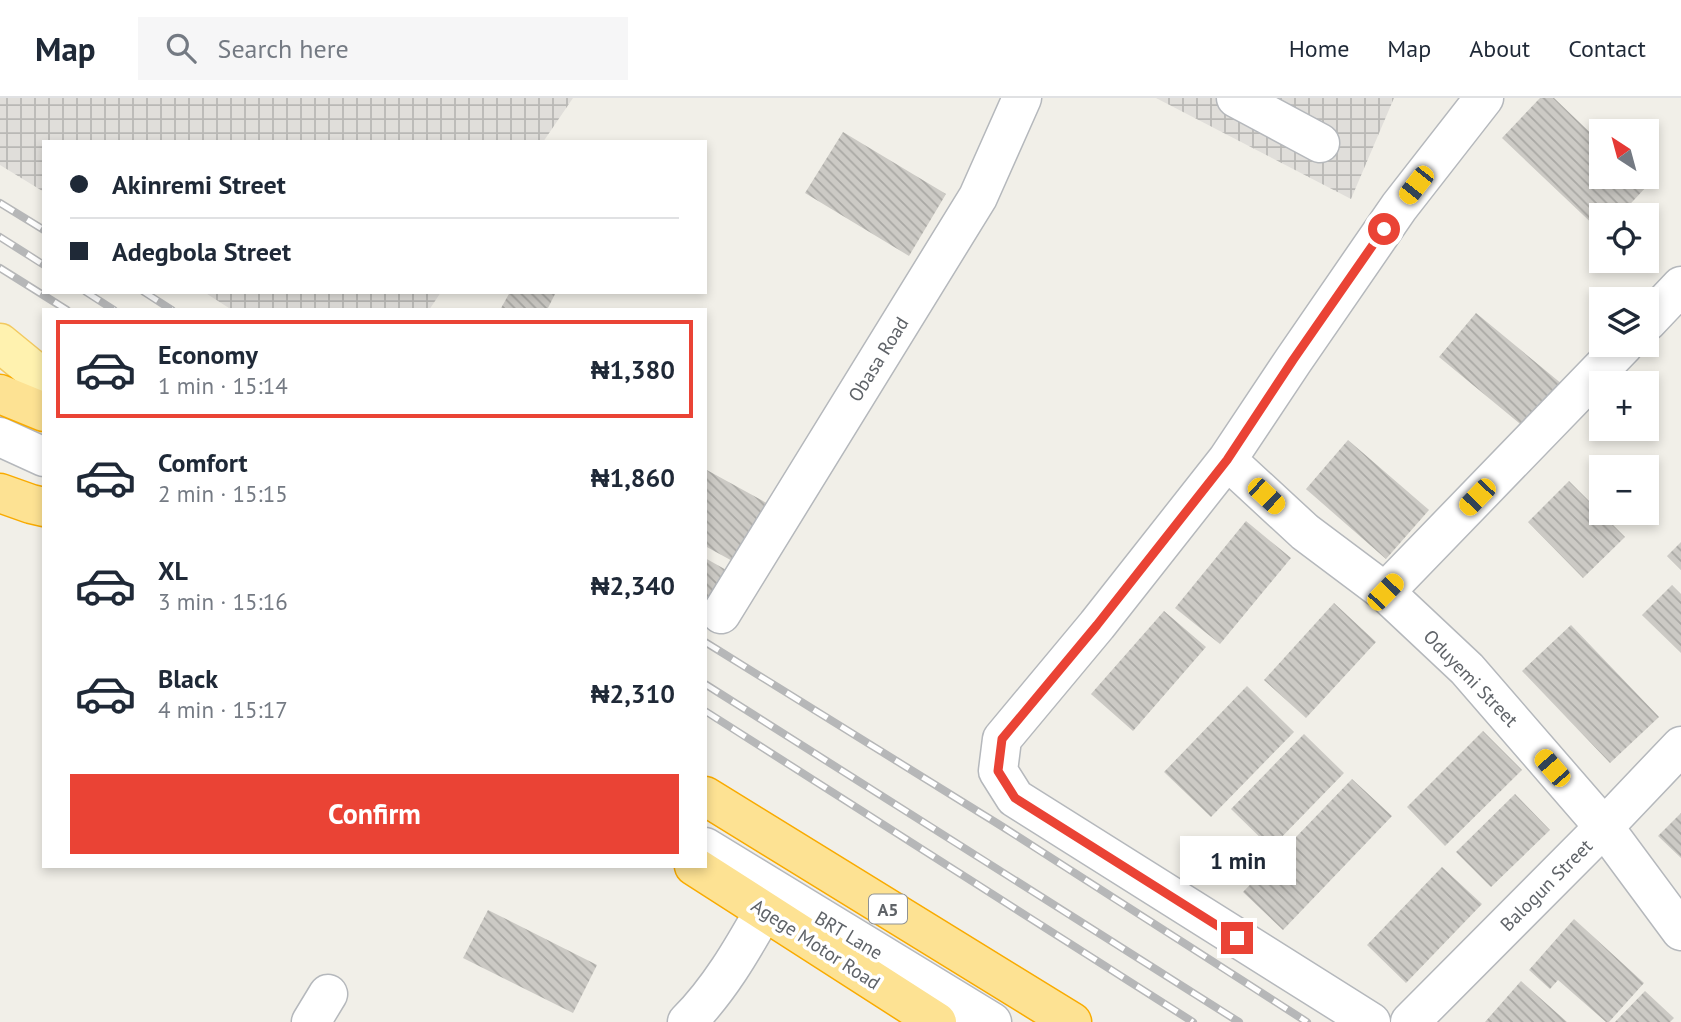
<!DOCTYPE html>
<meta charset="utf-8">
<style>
body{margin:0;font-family:"PT Sans",sans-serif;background:#f6f6f7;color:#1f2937;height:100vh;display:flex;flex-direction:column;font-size:26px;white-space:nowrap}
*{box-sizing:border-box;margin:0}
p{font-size:23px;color:#747a83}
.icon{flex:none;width:38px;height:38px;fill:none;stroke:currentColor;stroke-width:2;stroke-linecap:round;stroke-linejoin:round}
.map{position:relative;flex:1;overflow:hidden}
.drawer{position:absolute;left:42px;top:210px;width:665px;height:560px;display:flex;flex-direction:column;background:#fff;border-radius:0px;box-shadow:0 4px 10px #0003}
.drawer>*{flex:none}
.top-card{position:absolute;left:42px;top:42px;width:665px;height:154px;border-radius:0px;box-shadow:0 4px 10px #0003;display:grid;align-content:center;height:154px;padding:0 28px;background:#fff}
.needle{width:46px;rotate:324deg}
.buttons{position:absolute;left:1589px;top:21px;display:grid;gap:14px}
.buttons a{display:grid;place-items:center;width:70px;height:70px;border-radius:0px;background:#fff;box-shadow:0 4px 10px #0003;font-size:35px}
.end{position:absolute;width:32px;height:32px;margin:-16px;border:9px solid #ea4335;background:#fff;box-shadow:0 0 0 4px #fff}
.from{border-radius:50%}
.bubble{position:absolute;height:49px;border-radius:0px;background:#fff;box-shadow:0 4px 10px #0003;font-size:23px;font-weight:700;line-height:49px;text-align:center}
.car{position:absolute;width:21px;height:42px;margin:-21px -10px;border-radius:9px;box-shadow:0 0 5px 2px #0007;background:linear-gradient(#f5c518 24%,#345 0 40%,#f5c518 0 76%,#345 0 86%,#f5c518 0)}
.top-card b{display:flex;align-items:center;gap:24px;height:66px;font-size:26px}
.top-card b+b{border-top:2px solid #e0e1e3}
.top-card i{width:18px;height:18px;background:#1f2937}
ul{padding:12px 0 0;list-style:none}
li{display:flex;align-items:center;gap:21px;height:98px;margin:0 14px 10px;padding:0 14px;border:4px solid transparent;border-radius:0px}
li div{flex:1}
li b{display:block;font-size:26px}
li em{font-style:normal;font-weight:700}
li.on{border-color:#ea4335}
li>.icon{width:63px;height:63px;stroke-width:1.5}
.action{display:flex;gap:14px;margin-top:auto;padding:14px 28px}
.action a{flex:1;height:80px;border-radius:0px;background:#ea4335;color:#fff;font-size:28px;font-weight:700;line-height:80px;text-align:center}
header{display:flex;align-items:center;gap:42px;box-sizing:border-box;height:98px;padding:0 35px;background:#fff;border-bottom:2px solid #e0e1e3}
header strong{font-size:33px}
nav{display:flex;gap:38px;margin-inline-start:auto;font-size:24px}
.search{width:490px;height:63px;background:#f6f6f7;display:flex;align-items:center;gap:18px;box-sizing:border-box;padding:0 24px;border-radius:0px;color:#747a83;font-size:26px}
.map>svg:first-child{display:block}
</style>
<header>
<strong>Map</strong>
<div class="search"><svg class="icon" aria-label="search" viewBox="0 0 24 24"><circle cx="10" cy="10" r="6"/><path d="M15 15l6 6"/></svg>Search here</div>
<nav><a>Home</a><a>Map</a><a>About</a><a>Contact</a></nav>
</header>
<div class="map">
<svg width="1681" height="924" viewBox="0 0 1681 924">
<defs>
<pattern id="industrial-grid" width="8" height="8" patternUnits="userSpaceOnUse" patternTransform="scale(1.75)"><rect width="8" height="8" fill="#e0deda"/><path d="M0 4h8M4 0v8" fill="none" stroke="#b9b8b5"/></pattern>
<pattern id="building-back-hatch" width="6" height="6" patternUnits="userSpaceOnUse" patternTransform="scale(1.75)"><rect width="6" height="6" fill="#cccac5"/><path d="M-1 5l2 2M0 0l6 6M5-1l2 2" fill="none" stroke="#a9a8a4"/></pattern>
</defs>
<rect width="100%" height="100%" fill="#f1efe8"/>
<path fill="url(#industrial-grid)" d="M0 0H573L543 44H44V94L0 67Z
M1156 0H1394L1351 101Z
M204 194H441L429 212H232Z"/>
<path fill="url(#building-back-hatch)" d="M1540 0H1554L1601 45V79H1637L1647 88 1620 117H1601V134L1502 40Z
M843 34 946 96 909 158 805 95Z
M510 194H556L547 212H500Z
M1476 215 1568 291 1531 335 1439 259Z
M1348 342 1429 412 1386 461 1306 391Z
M705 371 772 408 736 465 705 448Z
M1569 383 1625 439 1583 480 1528 424Z
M1246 423 1291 460 1220 546 1175 510Z
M1681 444V472L1667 458Z
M705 460 728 473 709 505 705 503Z
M1672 487 1681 496V555L1642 517Z
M1334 505 1376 544 1306 620 1264 582Z
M1164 513 1206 549 1133 633 1091 596Z
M1571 527 1659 619 1610 665 1522 573Z
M1247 588 1294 634 1211 719 1164 674Z
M1483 633 1522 672 1445 748 1407 709Z
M1304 636 1344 675 1271 750 1231 711Z
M1352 681 1392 718 1283 832 1243 794Z
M1515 696 1550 732 1491 789 1456 754Z
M1681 715V760L1658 738Z
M1442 769 1482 806 1406 885 1367 847Z
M488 812 597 867 573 915 463 860Z
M1574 821 1644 885 1609 924H1606L1558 882 1550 891 1529 872Z
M1521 883 1567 924H1485Z
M1645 893 1674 920 1670 924H1615Z"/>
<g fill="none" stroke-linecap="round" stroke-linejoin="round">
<g stroke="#b5b8bc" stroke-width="41">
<path id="minor" d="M1236 0 1320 45
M1647 224 1681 188
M0 339 44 359
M1227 362 1305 434 1385 494 1467 571 1604 729 1681 833
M1385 494 1624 247
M721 516 978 99 1022 0
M705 749 992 924
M311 924 328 896
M687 924C719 892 742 852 764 813
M1371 924 1015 700 998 673 1002 641 1097 527 1227 362 1293 263 1399 109 1484 0
M1410 924 1604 729 1681 648"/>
</g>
<g stroke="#f2c960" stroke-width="41">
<path id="major" d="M0 245 44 281"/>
</g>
<g stroke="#f9ab00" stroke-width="41">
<path id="highway" d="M0 296 44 314
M0 395 31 406 44 409
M705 698 1072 924
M694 768 937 924"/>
</g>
<use href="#minor" stroke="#fff" stroke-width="38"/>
<use href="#major" stroke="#fff2af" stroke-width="38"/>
<use href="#highway" stroke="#fde293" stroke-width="38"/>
<g stroke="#b6b7b8" stroke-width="8">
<path id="rail" d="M0 105 44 132
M0 139 44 167
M0 170 67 212
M86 194 114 212
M144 194 172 212
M705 544 1003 729 1307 924
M705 586 1239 924
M705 613 1193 924"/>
</g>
<use href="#rail" stroke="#fff" stroke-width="5" stroke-dasharray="16" stroke-linecap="butt"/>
</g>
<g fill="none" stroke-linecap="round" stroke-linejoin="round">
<path stroke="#ea4335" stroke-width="9" d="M1237 840 1015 700 998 673 1002 641 1097 527 1227 362 1293 262 1384 131"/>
</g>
<g text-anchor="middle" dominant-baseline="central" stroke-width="7" stroke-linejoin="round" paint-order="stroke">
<rect fill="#fff" stroke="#8f9295" stroke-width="2" x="869" y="796.5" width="38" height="29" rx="5"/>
<g font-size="18" font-weight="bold" fill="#5f6368">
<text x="888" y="811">A5</text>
</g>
<g font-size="19" fill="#5f6368" stroke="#fff">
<text transform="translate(878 261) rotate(-58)">Obasa Road</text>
<text transform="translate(1471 580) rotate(46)">Oduyemi Street</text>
<text transform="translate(1546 787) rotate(-45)">Balogun Street</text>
<text transform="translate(849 837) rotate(31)">BRT Lane</text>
<text transform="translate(816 846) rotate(33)">Agege Motor Road</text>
</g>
</g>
</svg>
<div class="buttons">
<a><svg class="needle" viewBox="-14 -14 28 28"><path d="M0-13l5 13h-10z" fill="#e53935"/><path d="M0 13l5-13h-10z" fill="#747a83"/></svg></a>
<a><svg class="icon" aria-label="locate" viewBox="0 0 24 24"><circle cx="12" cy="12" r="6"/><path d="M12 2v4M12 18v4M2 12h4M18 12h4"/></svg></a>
<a><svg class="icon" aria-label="layers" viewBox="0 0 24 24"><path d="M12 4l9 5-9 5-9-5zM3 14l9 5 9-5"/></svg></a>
<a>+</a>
<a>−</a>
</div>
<i class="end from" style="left:1384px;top:131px"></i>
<i class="end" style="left:1237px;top:840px"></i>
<div class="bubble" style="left:1180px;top:738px;width:116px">1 min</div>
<i class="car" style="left:1416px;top:87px;rotate:218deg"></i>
<i class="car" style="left:1266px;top:398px;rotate:133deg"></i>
<i class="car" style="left:1477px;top:399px;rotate:224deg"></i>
<i class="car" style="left:1385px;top:494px;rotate:44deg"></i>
<i class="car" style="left:1552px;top:670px;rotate:319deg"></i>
<div class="top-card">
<b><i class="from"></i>Akinremi Street</b>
<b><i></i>Adegbola Street</b>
</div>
<section class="drawer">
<ul>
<li class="on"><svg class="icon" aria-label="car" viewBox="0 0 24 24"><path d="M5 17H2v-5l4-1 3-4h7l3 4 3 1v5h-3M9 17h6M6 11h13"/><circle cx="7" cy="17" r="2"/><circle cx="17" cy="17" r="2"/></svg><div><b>Economy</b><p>1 min · 15:14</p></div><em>₦1,380</em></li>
<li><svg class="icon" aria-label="car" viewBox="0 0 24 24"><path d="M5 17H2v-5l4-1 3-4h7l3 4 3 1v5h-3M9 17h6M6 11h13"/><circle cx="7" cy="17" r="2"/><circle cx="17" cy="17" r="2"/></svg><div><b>Comfort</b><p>2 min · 15:15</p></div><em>₦1,860</em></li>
<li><svg class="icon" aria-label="car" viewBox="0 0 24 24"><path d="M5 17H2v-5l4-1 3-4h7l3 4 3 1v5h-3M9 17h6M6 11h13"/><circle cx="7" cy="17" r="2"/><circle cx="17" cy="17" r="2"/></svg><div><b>XL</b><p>3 min · 15:16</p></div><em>₦2,340</em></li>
<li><svg class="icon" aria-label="car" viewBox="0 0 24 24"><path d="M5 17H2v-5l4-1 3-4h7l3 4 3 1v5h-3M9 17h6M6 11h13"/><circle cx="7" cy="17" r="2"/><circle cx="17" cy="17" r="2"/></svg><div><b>Black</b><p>4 min · 15:17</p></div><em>₦2,310</em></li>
</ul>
<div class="action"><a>Confirm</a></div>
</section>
</div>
